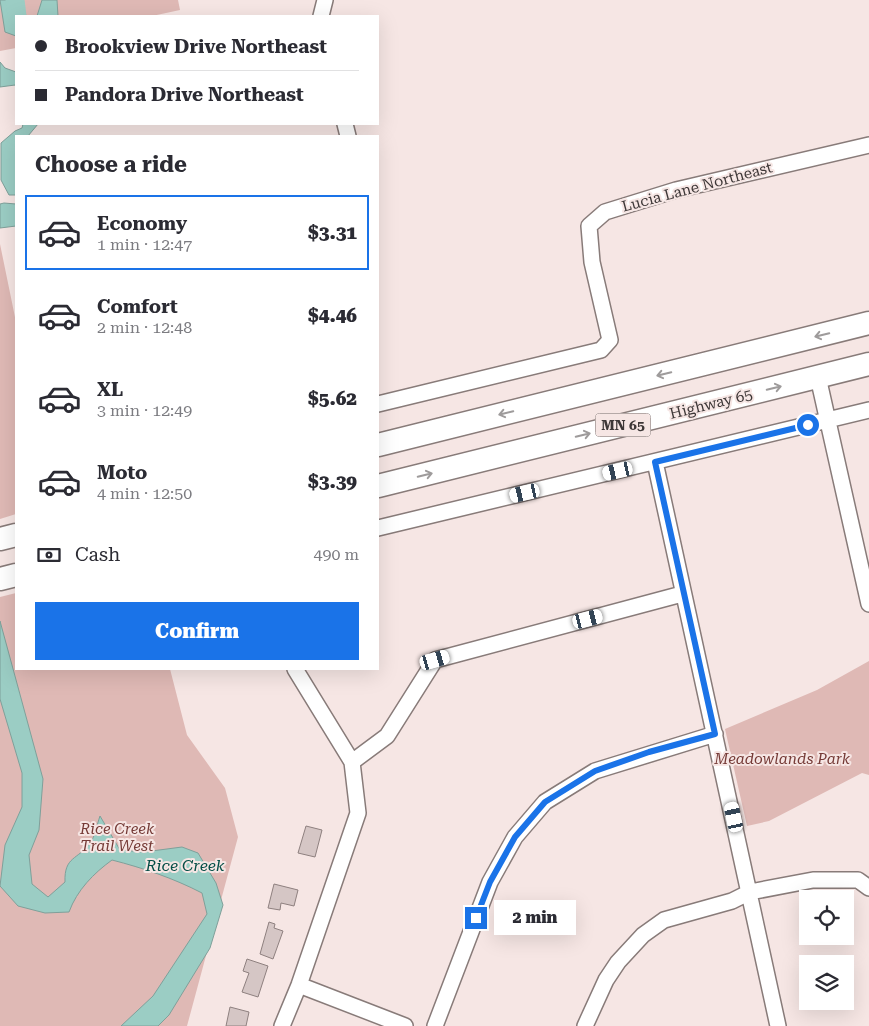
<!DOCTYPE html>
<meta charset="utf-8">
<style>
body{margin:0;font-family:"Roboto Serif",serif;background:#f2f2f3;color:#2b2b33;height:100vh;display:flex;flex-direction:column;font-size:19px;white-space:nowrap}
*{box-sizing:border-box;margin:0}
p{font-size:16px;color:#7c7c81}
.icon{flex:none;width:28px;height:28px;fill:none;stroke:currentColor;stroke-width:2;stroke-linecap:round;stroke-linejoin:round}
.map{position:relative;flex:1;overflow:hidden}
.details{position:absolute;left:15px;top:135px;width:364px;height:535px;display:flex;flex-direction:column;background:#fff;border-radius:0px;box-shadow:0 5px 20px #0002}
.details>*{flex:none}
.guide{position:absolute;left:15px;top:15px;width:364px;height:110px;border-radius:0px;box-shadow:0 5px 20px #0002;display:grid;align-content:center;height:110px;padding:0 20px;background:#fff}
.controls{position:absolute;left:799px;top:890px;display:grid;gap:10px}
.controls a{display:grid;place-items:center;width:55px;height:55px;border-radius:0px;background:#fff;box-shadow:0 5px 20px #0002;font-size:25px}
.end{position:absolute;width:22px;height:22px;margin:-11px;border:6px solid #1a73e8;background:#fff;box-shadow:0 0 0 2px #fff}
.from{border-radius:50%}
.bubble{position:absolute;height:35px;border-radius:0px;background:#fff;box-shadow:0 5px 20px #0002;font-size:16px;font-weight:800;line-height:35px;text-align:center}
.car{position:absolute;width:15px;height:30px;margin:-15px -8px;border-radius:6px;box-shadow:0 0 4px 1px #0007;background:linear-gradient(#fff 24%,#345 0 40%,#fff 0 76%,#345 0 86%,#fff 0)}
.guide b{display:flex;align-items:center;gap:18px;height:48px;font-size:19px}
.guide b+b{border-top:1px solid #e1e1e2}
.guide i{width:12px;height:12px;background:#2b2b33}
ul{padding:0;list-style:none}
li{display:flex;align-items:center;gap:15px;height:75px;margin:0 10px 8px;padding:0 10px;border:2px solid transparent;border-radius:0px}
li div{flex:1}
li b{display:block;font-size:19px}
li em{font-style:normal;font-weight:800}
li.current{border-color:#1a73e8}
li>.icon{width:45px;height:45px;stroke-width:1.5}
h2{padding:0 20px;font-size:22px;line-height:60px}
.pay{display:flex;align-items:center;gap:12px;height:55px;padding:0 20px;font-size:19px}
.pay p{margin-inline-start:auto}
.action{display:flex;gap:10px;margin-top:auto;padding:10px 20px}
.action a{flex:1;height:58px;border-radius:0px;background:#1a73e8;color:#fff;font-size:20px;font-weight:800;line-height:58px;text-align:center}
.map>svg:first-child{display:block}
</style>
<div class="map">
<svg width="869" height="1026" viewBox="0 0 869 1026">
<rect width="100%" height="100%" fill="#f6e6e4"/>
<path fill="#dfb9b5" d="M0 0H178L180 10 152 16H16V48L0 51Z
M0 244 16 322V514L0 519Z
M16 593V669H170L187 735 225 788 238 837 187 1026H0V597Z
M869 661V775L862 773 769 821 747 826 725 729 817 690Z"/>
<path fill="#9bcdc4" stroke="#7fa09a" d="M0 0H14L24 15 30 16H16V36L5 32Z
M42 0H57L58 16H37Z
M0 62 5 68 16 72V87L15 85 0 87Z
M23 124H38L28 136H16V195H9L1 180V143L15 131 22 128Z
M4 203 16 204V226L0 228V204Z
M0 621 43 779 39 830 29 855 32 884 48 897 65 882C64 856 78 860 90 843 95 837 97 824 100 816L120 850 144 852 182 847 198 853 216 883 223 905 210 948 169 1015 158 1026H121L153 996 207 914 202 893C173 878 143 868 112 860 94 873 77 890 69 912L45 913 18 906 0 886 5 845 22 807V773L0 699Z"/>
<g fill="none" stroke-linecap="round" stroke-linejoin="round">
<path stroke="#9bcdc4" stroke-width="19" d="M15 0 17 16"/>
</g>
<path fill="#d5c6c5" stroke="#8e807f" d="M306 826 322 830 315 857 298 853Z
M274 884 298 890 294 906 281 903 280 910 268 908Z
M269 922 275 924 274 928 283 931 273 959 260 954Z
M247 959 268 966 258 997 242 992 249 973 243 971Z
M230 1007 249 1012 246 1026H226Z"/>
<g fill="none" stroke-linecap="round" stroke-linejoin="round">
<g stroke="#887b79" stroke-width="18">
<path id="minor" d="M321 16 325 0
M345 124 348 136
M818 377 869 604
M378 404 601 350 610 340 592 262 589 226 605 212 676 190 869 145
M655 462 778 1026
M378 528 869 410
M352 762 387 736 435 660 682 594
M299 985 405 1026
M282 1026 299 985 358 813 352 762 295 669
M435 1026 490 882 515 837 545 802 595 771 715 734
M585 1026 606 980 618 962 643 935 664 920 732 901 750 892 813 880H858L869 888"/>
</g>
<g stroke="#887b79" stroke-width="25">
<path id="highway" d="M378 445 869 323
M378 486 869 364
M0 539 16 535
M0 579 16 575"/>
</g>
<use href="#minor" stroke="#fff" stroke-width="15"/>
<use href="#highway" stroke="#fff" stroke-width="22"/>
</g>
<defs><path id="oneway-shaft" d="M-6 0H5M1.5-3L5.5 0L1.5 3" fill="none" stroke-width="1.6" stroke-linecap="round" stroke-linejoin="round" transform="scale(1.25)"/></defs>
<g stroke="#9e9b9b">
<use href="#oneway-shaft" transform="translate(822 335) rotate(166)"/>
<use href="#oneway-shaft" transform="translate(664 374) rotate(166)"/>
<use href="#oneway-shaft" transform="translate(774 388) rotate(-14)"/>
<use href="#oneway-shaft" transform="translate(506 413) rotate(166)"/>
<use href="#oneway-shaft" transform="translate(583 435) rotate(-14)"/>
<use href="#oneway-shaft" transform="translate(425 475) rotate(-14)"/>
</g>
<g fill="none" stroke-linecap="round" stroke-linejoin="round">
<path stroke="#1a73e8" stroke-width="6" d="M476 918 490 882 515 837 545 802 595 771 649 752 715 734 655 462 808 425"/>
</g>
<g text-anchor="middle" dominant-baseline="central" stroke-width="4" stroke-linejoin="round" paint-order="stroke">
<rect fill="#f6e6e4" stroke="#746c6b" stroke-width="1" x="595.5" y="413.5" width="55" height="23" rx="4"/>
<g font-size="14" font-weight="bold" fill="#3d3737">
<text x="623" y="425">MN 65</text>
</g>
<g font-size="15" fill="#3d3737" stroke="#f6e6e4">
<text transform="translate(697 187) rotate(-15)">Lucia Lane Northeast</text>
<text transform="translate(711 404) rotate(-14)">Highway 65</text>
</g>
<g font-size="15" font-style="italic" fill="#753a36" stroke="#f6e6e4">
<text x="782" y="759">Meadowlands Park</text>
<text x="117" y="829">Rice Creek<tspan x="117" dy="17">Trail West</tspan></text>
</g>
<g font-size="16" font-style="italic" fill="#044e46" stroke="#f6e6e4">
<text x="185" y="865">Rice Creek</text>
</g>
</g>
</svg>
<div class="controls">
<a><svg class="icon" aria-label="locate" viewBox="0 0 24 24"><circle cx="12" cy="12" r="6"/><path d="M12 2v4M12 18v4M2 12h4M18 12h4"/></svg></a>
<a><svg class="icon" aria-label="layers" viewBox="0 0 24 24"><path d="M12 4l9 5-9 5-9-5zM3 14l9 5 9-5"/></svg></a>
</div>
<i class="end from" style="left:808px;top:425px"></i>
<i class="end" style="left:476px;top:918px"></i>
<div class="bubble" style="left:494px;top:900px;width:82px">2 min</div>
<i class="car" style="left:618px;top:471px;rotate:257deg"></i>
<i class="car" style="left:525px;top:493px;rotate:257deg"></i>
<i class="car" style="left:588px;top:619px;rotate:76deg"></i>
<i class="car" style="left:435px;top:660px;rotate:74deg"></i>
<i class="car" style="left:734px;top:817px;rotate:348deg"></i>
<div class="guide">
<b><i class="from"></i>Brookview Drive Northeast</b>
<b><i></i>Pandora Drive Northeast</b>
</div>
<section class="details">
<h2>Choose a ride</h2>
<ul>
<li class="current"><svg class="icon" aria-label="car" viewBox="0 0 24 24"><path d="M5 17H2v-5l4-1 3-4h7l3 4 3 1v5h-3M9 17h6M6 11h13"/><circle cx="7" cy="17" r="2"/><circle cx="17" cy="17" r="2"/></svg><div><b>Economy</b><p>1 min · 12:47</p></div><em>$3.31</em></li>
<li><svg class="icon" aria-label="car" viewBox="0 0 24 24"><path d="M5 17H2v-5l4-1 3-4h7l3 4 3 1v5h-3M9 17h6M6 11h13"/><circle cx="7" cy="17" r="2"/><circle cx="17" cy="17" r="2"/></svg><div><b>Comfort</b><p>2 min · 12:48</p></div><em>$4.46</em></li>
<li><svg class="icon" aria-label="car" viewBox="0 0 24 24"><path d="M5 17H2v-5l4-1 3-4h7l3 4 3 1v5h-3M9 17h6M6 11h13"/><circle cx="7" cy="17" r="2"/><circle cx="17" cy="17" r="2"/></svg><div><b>XL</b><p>3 min · 12:49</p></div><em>$5.62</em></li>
<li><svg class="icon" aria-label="car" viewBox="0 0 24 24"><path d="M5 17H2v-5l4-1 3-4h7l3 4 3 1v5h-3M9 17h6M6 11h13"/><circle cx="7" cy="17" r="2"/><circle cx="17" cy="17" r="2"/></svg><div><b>Moto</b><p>4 min · 12:50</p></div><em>$3.39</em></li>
</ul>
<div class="pay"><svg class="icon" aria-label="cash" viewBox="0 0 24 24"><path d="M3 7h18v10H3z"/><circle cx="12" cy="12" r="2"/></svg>Cash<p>490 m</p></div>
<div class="action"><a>Confirm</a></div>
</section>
</div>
